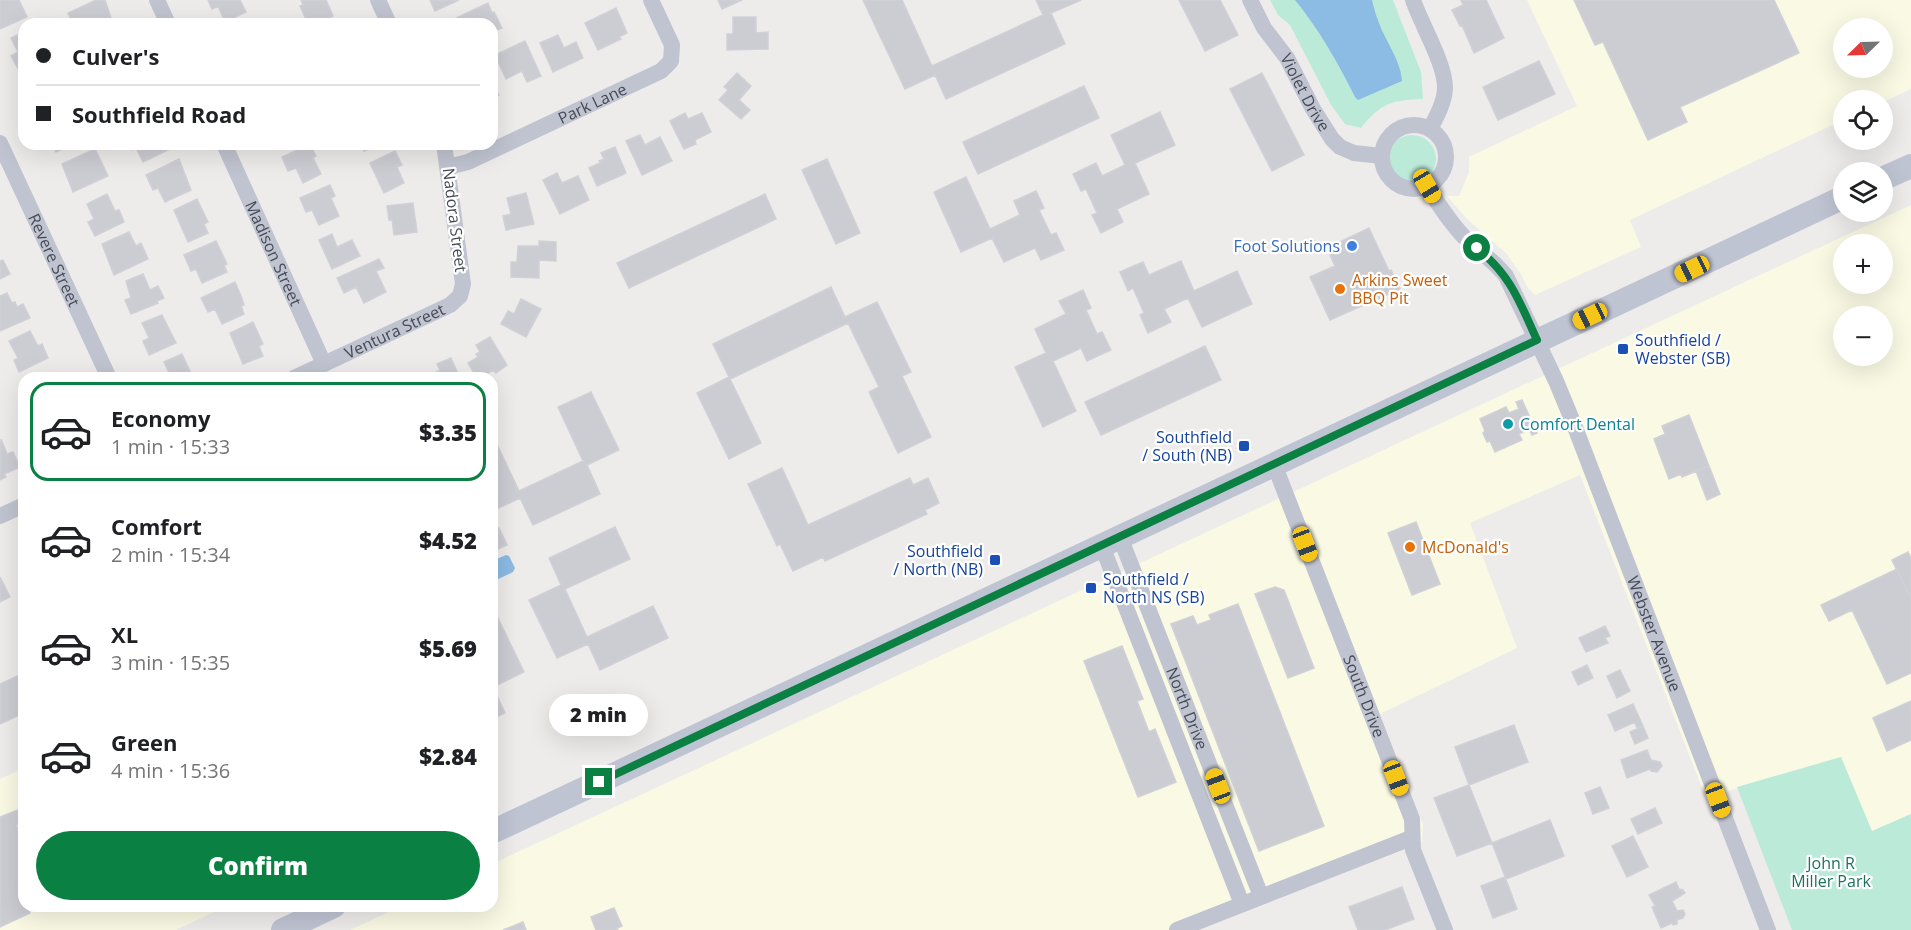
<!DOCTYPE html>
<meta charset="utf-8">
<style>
body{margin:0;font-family:"Open Sans",sans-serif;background:#f6f6f6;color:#202124;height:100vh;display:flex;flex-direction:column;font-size:22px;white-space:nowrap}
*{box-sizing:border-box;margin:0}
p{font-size:20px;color:#757577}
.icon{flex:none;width:33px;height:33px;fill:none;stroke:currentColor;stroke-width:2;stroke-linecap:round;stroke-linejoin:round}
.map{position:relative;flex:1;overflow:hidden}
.drawer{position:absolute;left:18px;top:372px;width:480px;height:540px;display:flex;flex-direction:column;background:#fff;border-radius:18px;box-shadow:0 6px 24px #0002}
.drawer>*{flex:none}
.top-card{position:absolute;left:18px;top:18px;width:480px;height:132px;border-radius:18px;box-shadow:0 6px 24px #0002;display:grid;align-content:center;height:132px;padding:0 18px;background:#fff}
.needle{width:39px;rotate:247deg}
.fabs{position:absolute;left:1833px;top:18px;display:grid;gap:12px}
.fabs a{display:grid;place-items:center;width:60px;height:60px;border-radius:50%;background:#fff;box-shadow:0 6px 24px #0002;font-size:30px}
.end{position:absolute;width:27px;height:27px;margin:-14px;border:8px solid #0b8043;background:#fff;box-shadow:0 0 0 3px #fff}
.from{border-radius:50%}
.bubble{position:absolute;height:42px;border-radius:21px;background:#fff;box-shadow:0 6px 24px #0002;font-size:20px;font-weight:800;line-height:42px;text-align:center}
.car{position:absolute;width:18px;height:36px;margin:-18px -9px;border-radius:8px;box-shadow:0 0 4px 2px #0007;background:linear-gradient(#f5c518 24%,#345 0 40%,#f5c518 0 76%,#345 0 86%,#f5c518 0)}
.top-card b{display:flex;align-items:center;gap:21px;height:57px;font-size:22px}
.top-card b+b{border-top:2px solid #e0e0e0}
.top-card i{width:15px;height:15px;background:#202124}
ul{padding:10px 0 0;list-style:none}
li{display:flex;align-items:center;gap:18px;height:99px;margin:0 12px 9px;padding:0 6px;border:3px solid transparent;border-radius:18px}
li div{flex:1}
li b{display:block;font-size:22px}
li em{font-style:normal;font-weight:800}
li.selected{border-color:#0b8043}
li>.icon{width:54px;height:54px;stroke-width:1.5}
.primary-button{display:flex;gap:12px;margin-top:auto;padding:12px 18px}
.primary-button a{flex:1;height:69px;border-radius:36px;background:#0b8043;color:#fff;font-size:24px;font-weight:800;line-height:69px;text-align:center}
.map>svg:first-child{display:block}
</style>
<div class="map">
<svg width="1911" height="930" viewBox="0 0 1911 930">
<rect width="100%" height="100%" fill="#eeeceb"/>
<path fill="#f9f9e4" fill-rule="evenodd" d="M1527 0H1911V89L1883 102 1882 100H1844L1843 120 1630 220 1641 247 1535 295 1528 288 1522 276 1506 253 1467 219 1447 196H1459L1469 172V157L1577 106ZM1844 28H1882V68H1844Z
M1911 205V814L1872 832 1841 757 1706 798 1580 475 1470 523 1517 648 1380 714 1423 825 1422 841 1195 930H350L402 906H492V864ZM1844 244H1882V284H1844ZM1844 316H1882V356H1844Z
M24 768V906H227L176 930H0V779Z"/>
<path fill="#bcead9" d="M1270 0H1393L1421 72 1423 99C1392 100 1381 103 1361 128L1345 124 1331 105 1290 25 1278 15Z
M1388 159a24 24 0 1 1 48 0a24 24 0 1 1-48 0Z
M1841 757 1872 831 1911 814V930H1792L1737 787Z"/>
<path fill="#8cbbe4" d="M1295 0H1372C1374 8 1376 16 1379 23 1386 42 1401 61 1402 81L1358 100 1355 97C1337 61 1320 31 1295 0Z
M506 555 509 556 515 568 513 572 492 582V561Z"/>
<path fill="#ccccd3" stroke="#d0d0d7" stroke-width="1.5" d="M0 0H19L27 17 0 29Z
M96 0H105L113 24H73L68 13Z
M208 0H240L246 12 225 22 218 6 212 9Z
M301 0H326L333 16 317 24H308L300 6 303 5Z
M430 0H459L435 11Z
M718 0H742L722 9Z
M863 0H902L932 66 1043 15 1036 0H1081L1051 13 1065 44 946 99 935 75 905 89Z
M1179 0H1220L1238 35 1205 51Z
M1461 0H1486L1504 38 1474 53 1462 25 1460 26 1452 10 1463 5Z
M1574 0H1774L1799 53 1680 107 1687 122 1648 140 1603 42 1595 45Z
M488 3 492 13 494 12 502 28 492 32V24H444Z
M616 8 627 33 619 37 621 39 598 50 585 23Z
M733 17H756V33L768 32V49L727 50V34H733Z
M24 32V68L19 70 11 56 18 52 11 38Z
M558 35 564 48 576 42 583 58 553 72 540 43Z
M525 41 541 76 527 82 522 71 506 79 495 55Z
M1539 61 1555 94 1498 120 1483 87Z
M737 73 751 86 739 100 750 110 741 119 719 100 728 90 724 87Z
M1262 73 1304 155 1272 171 1230 89Z
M492 80 499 95 492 98Z
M1084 86 1099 118 978 174 963 142Z
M1160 112 1175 145 1135 163 1149 194 1117 209 1123 222 1101 233 1092 215 1097 213 1086 189 1081 191 1073 174 1096 163 1102 176 1125 165 1111 135Z
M685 113 688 119 702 113 711 132 695 140 696 144 684 149 670 121Z
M640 135 645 145 660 137 672 161 642 175 626 141Z
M52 144H73L56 152Z
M129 144H167L170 149 143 162 136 148 132 150Z
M310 144 316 156 313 158 321 174 303 183 296 168 288 171 282 157Z
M361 144H381L364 151Z
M615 147 626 173 597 186 589 168 600 163 599 161 604 159 601 153Z
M95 149 108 176 73 192 62 164Z
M395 151 402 165 397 167 404 183 384 193 370 163Z
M179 159 191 190 165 202 158 188 153 190 146 175Z
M827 159 860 233 836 244 802 170Z
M557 173 562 183 578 176 589 200 560 214 543 180Z
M966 177 990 229 1020 215 1014 201 1036 191 1044 208 1039 210 1051 235 1056 233 1064 250 1041 260 1035 248 1004 262 992 238 961 252 934 192Z
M330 185 335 196 331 198 339 216 319 225 312 210 306 212 300 198Z
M526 193 534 224 506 230 503 216 511 214 507 198Z
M107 194 115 211 119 210 124 222 95 236 88 222 94 219 87 204Z
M765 194 776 219 629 288 617 263Z
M197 199 208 222 204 224 208 233 188 242 174 210Z
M413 203 417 232 394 235 392 219 389 220 387 206Z
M1369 228 1389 271 1391 270 1400 289 1330 320 1310 277 1335 266 1327 248Z
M129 232 136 246 141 243 148 259 114 275 102 244Z
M332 234 337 247 352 240 360 256 332 269 319 240Z
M216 241 227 264 224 265 227 272 202 283 196 269 191 271 184 255Z
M539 241 556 242V261L539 260V278L511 277V262H517L518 246H539Z
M379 259 384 268 376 271 386 292 364 303 356 287 344 293 337 278Z
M3 260 10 274 0 279V261Z
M1181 261 1194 291 1237 271 1252 304 1202 327 1188 298 1164 309 1171 322 1148 333 1140 315 1144 313 1133 288 1128 291 1120 272 1143 262 1149 275Z
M143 274 150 290 158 286 164 298 157 301 158 303 131 314 125 300 131 298 126 281Z
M235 282 241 296 244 305 241 306 244 314 222 324 215 309 208 312 201 298Z
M831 287 845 317 877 302 911 372 902 376 931 437 898 453 869 392 879 387 848 323 730 379 761 443 729 459 697 393 729 377 713 344Z
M1083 290 1091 308 1086 310 1097 334 1102 332 1111 350 1087 361 1081 348 1053 361 1076 411 1043 427 1015 367 1046 353 1035 329 1066 314 1059 301Z
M7 293 12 303 15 302 17 307 23 304 30 318 0 331V296Z
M521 299 541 309 526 337 501 324 508 311 514 314Z
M162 315 176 343 149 355 143 341 149 338 142 323Z
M253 322 263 344 259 346 263 356 243 364 230 333Z
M30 331 38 346 42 344 48 358 19 372 14 360 18 358 9 341Z
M490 337 507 365 496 373 493 370 480 378H477L468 363 478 357 476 354 480 352 476 345Z
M1205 346 1221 380 1101 435 1085 402Z
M182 354 193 378H169L171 377 164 362Z
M451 358 460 378H425L440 370 437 364Z
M591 392 619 450 587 465 600 494 533 525 520 498 492 511V439L494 438 519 491 583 461 558 407Z
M1522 400 1537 433 1532 435 1529 429 1519 434 1522 440 1495 452 1490 441 1487 442 1483 433 1485 431 1480 419 1506 407 1509 413 1519 409 1516 402Z
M1689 415 1709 466 1682 477 1681 474 1669 479 1654 439 1665 434 1662 426Z
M1 439 7 454 13 452 20 467 4 474 6 477 0 480Z
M1709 466 1720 494 1707 500 1696 471Z
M782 468 808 525 910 478 913 485 928 478 939 503 925 510 927 514 825 561 823 557 793 571 780 544 777 546 748 484Z
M1416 522 1440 584 1412 595 1388 533Z
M615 527 630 559 565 589 587 637 653 606 668 638 600 670 588 644 557 658 529 600 561 585 549 558Z
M499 528 507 545 492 552V531Z
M1908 552 1911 558V599L1892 560Z
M1897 569 1911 599V673L1887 684 1852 610 1829 621 1821 605Z
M0 577 10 597 0 602Z
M1275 587 1284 590 1314 668 1288 678 1255 594Z
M1238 604 1324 826 1259 851 1171 624 1193 616 1197 625 1211 620 1209 615Z
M496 614 524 672 493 687 505 713 492 719V616Z
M1605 626 1610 636 1605 638 1608 643 1586 652 1579 638Z
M1122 646 1143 699 1137 701 1149 732 1155 729 1176 782 1138 797 1084 661Z
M1587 665 1593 678 1578 685 1572 672Z
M1620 670 1630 691 1617 698 1607 676Z
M24 673V713L0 724V684Z
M1911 701V740L1887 751 1873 718Z
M1633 704 1643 726 1637 728 1635 722 1615 731 1608 715Z
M1514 725 1528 762 1469 785 1455 747Z
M1643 726 1648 738 1635 744 1630 732Z
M1647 750 1651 760 1660 762 1662 766 1657 772 1651 771 1650 769 1627 778 1621 760Z
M1469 785 1492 843 1457 856 1434 798Z
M1600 787 1609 808 1593 814 1585 793Z
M23 808 24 822 16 825 24 843V906H34L28 909 30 913 0 927V817Z
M1655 808 1662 823 1638 834 1631 819Z
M1550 820 1564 856 1506 879 1492 843Z
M1633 836 1648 867 1627 877 1612 846Z
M1505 877 1517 909 1493 918 1481 886Z
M1676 882 1679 889 1683 890 1685 893 1672 901 1677 911 1683 910 1685 914 1683 918 1677 920V924L1673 925 1672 923 1661 928 1652 907 1655 906 1649 895Z
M1402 887 1414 919 1385 930H1358L1349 907Z
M614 908 622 926 617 928 618 930H596L591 917Z
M523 922 526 930H503Z"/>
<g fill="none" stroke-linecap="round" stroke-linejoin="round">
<g stroke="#c0c4d0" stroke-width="16">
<path d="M157 0 168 24"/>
<path d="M378 0 389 24"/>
<path id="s1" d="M1250 0 1264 28 1287 58 1313 109 1332 139 1340 147 1354 153 1382 156"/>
<path d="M1413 0C1421 24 1446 65 1445 89 1444 103 1437 116 1430 129"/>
<circle cx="1414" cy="157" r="32"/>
<path id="s2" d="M0 143 109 378"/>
<path id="s3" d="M224 144 324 364"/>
<path id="s4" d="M448 167 468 162 661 71 671 61 672 45 651 0"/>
<path id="s5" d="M1427 186C1438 204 1450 222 1464 237 1478 250 1494 261 1506 276L1556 381 1573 422 1768 930"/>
<path id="s6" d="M294 378 450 305 460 296 463 284 444 144"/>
<path id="s7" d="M1274 464 1412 819 1413 850 1445 930"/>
<path d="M0 516 24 505"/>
<path id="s8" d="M1120 537 1261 896"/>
<path d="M1102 546 1242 904"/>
<path d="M1177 930 1411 838"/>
</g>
<path stroke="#bfc4d3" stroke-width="24" d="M1882 179 1911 166
M492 832 1844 197
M283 930 334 906"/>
</g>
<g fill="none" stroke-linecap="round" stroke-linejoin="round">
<path stroke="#0b8043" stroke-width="8" d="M599 782 1537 340C1519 301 1512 277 1477 248"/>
</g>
<circle fill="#3f7fe0" stroke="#fff" stroke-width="2" cx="1352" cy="246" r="6"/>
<g fill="#e8710a" stroke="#fff" stroke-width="2">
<circle cx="1340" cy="289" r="6"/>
<circle cx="1410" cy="547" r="6"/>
</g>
<g fill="#1a4fb4" stroke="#fff" stroke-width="2">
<rect x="1617" y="343" width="12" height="12" rx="3"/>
<rect x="1238" y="440" width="12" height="12" rx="3"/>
<rect x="989" y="554" width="12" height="12" rx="3"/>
<rect x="1085" y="582" width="12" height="12" rx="3"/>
</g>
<circle fill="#0f9aa8" stroke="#fff" stroke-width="2" cx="1508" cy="424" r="6"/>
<g text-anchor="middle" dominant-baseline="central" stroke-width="4.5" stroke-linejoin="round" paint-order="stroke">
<g font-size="16" fill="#454a57" stroke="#fff">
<text stroke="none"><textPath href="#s1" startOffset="108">Violet Drive</textPath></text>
<text stroke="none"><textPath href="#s4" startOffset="158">Park Lane</textPath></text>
<text transform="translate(455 220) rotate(83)">Nadora Street</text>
<text stroke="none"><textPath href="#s3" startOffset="120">Madison Street</textPath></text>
<text stroke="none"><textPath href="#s2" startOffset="129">Revere Street</textPath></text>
<text stroke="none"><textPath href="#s6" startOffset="111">Ventura Street</textPath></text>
<text stroke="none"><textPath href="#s5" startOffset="508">Webster Avenue</textPath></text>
<text stroke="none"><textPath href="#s7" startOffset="249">South Drive</textPath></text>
<text stroke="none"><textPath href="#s8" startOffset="184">North Drive</textPath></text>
</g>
<g font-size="16" fill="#366cbe" stroke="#fff" text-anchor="end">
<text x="1340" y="246">Foot Solutions</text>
</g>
<g font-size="16" fill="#c56008" stroke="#fff" text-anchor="start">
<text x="1352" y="280">Arkins Sweet<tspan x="1352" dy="18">BBQ Pit</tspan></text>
<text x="1422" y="547">McDonald's</text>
</g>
<g font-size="16" fill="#164399" stroke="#fff" text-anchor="start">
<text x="1635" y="340">Southfield /<tspan x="1635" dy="18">Webster (SB)</tspan></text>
<text x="1232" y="437" text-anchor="end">Southfield<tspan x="1232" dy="18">/ South (NB)</tspan></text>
<text x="983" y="551" text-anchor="end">Southfield<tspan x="983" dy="18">/ North (NB)</tspan></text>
<text x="1103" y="579">Southfield /<tspan x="1103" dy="18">North NS (SB)</tspan></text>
</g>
<g font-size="16" fill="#0d838f" stroke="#fff" text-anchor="start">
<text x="1520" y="424">Comfort Dental</text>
</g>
<g font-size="16" fill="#1d725d" stroke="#fff">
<text x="1831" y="863">John R<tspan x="1831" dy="18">Miller Park</tspan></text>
</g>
</g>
</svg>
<div class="fabs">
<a><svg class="needle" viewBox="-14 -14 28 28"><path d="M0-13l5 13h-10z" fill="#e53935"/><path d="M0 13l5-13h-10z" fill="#757577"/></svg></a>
<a><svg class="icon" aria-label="locate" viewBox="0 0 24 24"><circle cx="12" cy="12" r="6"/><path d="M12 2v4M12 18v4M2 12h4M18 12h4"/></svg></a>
<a><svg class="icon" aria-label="layers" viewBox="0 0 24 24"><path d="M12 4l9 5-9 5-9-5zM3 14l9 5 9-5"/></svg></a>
<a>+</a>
<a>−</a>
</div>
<i class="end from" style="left:1477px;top:248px"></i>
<i class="end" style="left:599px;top:782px"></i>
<div class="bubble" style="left:549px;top:694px;width:99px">2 min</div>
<i class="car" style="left:1427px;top:186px;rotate:149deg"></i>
<i class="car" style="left:1692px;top:269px;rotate:245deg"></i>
<i class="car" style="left:1590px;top:316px;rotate:245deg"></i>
<i class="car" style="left:1305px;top:544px;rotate:159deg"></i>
<i class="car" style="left:1396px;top:778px;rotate:159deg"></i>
<i class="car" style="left:1218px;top:786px;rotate:339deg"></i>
<i class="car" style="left:1718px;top:800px;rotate:159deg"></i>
<div class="top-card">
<b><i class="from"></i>Culver's</b>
<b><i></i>Southfield Road</b>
</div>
<section class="drawer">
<ul>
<li class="selected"><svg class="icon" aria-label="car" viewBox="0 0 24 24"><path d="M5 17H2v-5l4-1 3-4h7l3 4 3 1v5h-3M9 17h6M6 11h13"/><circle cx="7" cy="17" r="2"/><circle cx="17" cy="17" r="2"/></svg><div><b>Economy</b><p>1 min · 15:33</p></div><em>$3.35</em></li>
<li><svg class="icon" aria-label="car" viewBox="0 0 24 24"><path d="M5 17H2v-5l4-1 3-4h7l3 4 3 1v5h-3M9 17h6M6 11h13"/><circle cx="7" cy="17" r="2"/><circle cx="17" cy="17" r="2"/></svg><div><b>Comfort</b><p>2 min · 15:34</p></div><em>$4.52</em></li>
<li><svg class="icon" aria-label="car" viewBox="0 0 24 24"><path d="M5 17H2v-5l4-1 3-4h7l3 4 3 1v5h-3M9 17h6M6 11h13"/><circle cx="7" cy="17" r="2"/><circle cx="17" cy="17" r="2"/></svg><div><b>XL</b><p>3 min · 15:35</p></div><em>$5.69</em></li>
<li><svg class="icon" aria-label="car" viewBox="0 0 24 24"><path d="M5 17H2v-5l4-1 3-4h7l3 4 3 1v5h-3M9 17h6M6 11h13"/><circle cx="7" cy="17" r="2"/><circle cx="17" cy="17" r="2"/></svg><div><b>Green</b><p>4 min · 15:36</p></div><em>$2.84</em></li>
</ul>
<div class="primary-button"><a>Confirm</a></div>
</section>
</div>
